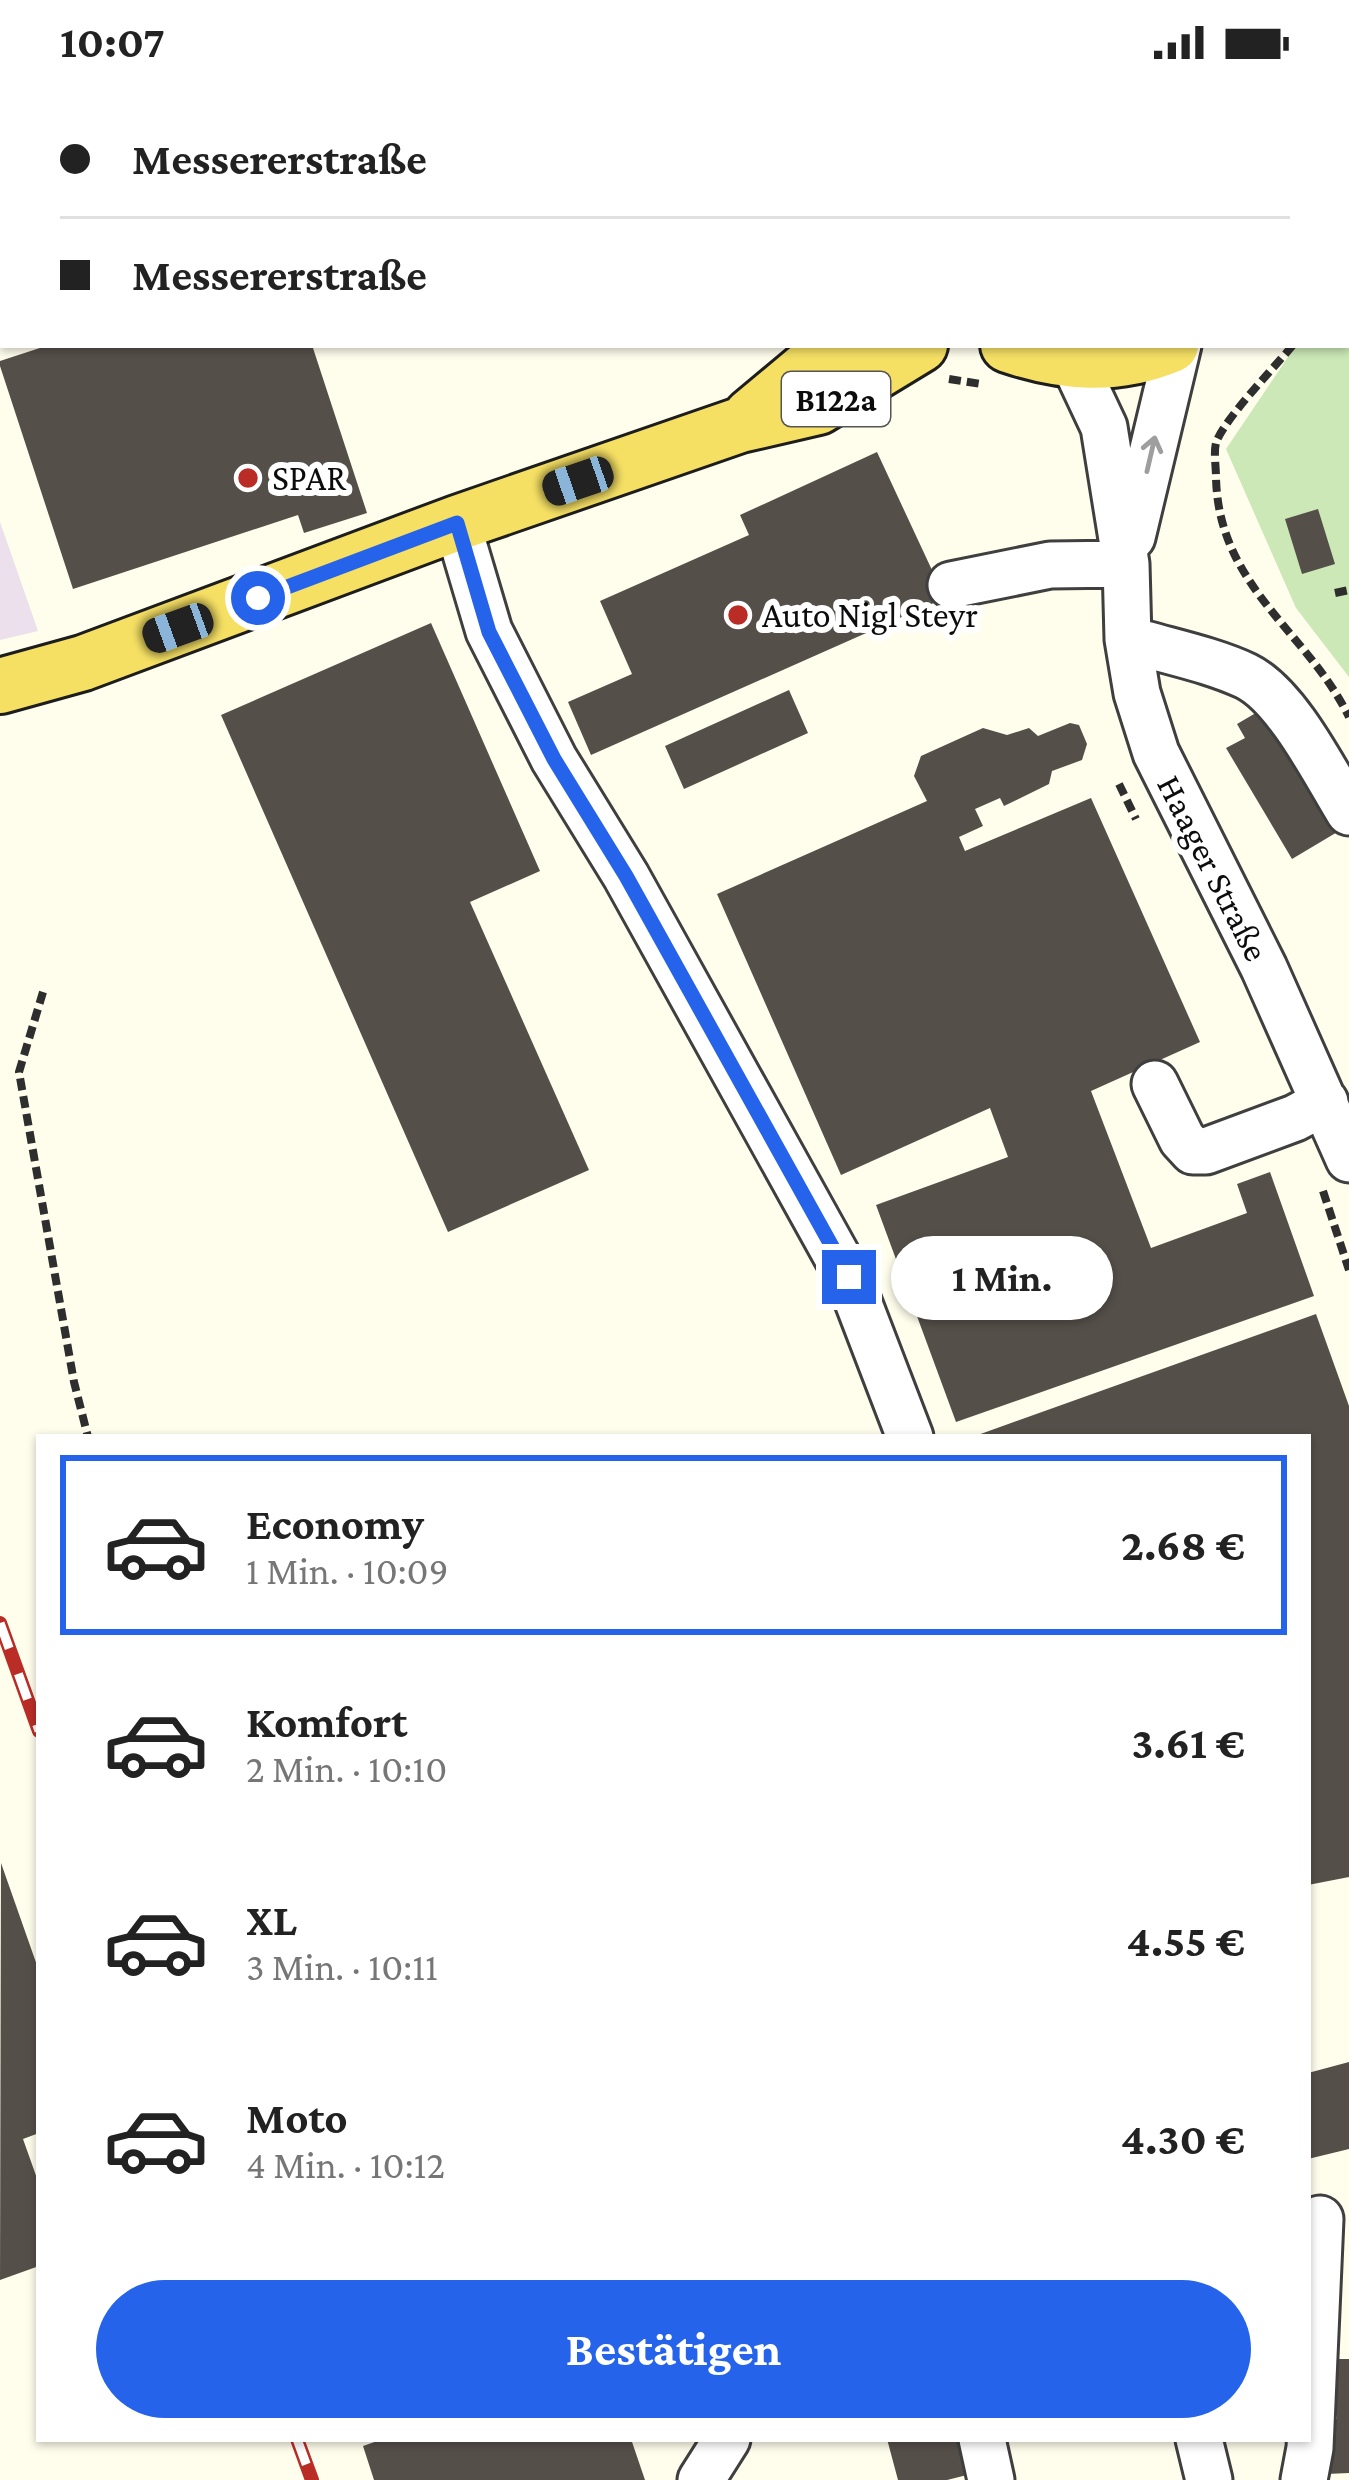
<!DOCTYPE html>
<html lang="de">
<meta charset="utf-8">
<style>
body{margin:0;font-family:"Crimson Pro",serif;background:#f2f2f2;color:#222;height:100vh;display:flex;flex-direction:column;font-size:45px;white-space:nowrap}
*{box-sizing:border-box;margin:0}
p{font-size:39px;color:#767676}
.icon{flex:none;width:66px;height:66px;fill:none;stroke:currentColor;stroke-width:2;stroke-linecap:round;stroke-linejoin:round}
.map{position:relative;flex:1;overflow:hidden}
.panel{position:absolute;left:36px;top:1350px;width:1275px;height:1008px;display:flex;flex-direction:column;background:#fff;border-radius:0px;box-shadow:0 3px 9px #0004}
.panel>*{flex:none}
.top-card{position:absolute;left:0px;top:0px;width:1350px;height:264px;box-shadow:0 3px 9px #0004;display:grid;align-content:center;height:264px;padding:0 60px;background:#fff}
.end{position:absolute;width:54px;height:54px;margin:-27px;border:15px solid #2563eb;background:#fff;box-shadow:0 0 0 6px #fff}
.from{border-radius:50%}
.bubble{position:absolute;height:84px;border-radius:42px;background:#fff;box-shadow:0 3px 9px #0004;font-size:39px;font-weight:700;line-height:84px;text-align:center}
.car{position:absolute;width:36px;height:72px;margin:-36px -18px;border-radius:15px;box-shadow:0 0 9px 3px #0007;background:linear-gradient(#222 24%,#8ab4d8 0 40%,#222 0 76%,#8ab4d8 0 86%,#222 0)}
.top-card b{display:flex;align-items:center;gap:42px;height:114px;font-size:45px}
.top-card b+b{border-top:3px solid #e0e0e0}
.top-card i{width:30px;height:30px;background:#222}
ul{padding:21px 0 0;list-style:none}
li{display:flex;align-items:center;gap:36px;height:180px;margin:0 24px 18px;padding:0 36px;border:6px solid transparent;border-radius:0px}
li div{flex:1}
li b{display:block;font-size:45px}
li em{font-style:normal;font-weight:700}
li.current{border-color:#2563eb}
li>.icon{width:108px;height:108px;stroke-width:1.5}
.action{display:flex;gap:24px;margin-top:auto;padding:24px 60px}
.action a{flex:1;height:138px;border-radius:72px;background:#2563eb;color:#fff;font-size:48px;font-weight:700;line-height:138px;text-align:center}
.status{display:flex;justify-content:space-between;align-items:center;height:84px;padding:0 60px;background:#fff;direction:ltr}
.status svg{height:33px;fill:currentColor}
.map>svg:first-child{display:block}
</style>
<div class="status"><b>10:07</b><svg viewBox="0 0 49 12"><path d="M0 12V9h3v3zM5 12V6h3v6zM10 12V3h3v9zM15 12V0h3v12zM26 1h20v11H26zM47 4h2v5h-2z"/></svg></div>
<div class="map">
<svg width="1349" height="2396" viewBox="0 0 1349 2396">
<rect width="100%" height="100%" fill="#fffdec"/>
<path fill="#ebe0eb" d="M0 438 38 547 0 556Z"/>
<path fill="#cce8b7" d="M1349 182V593L1296 524 1226 365 1296 261H1347Z"/>
<path fill="#554f49" d="M49 261H312L367 429 304 449 298 431 73 505 0 282V277Z
M877 368 945 514 591 671 568 618 632 590 600 517 749 451 740 431Z
M1318 425 1335 480 1302 490 1285 435Z
M431 539 540 787 470 818 589 1086 448 1148 221 631Z
M789 606 808 649 684 705 665 662Z
M1266 623 1339 747 1292 775 1226 664 1245 654 1237 640Z
M1070 639 1079 641 1087 660 1082 676 1052 687 1049 700 1004 722 1000 714 975 725 983 742 959 753 965 767 1091 714 1200 958 1091 1007 1151 1164 1247 1129 1237 1100 1270 1088 1314 1212 956 1338 876 1121 1008 1073 990 1024 841 1091 717 810 927 717 914 692 921 672 983 644 1007 651 1029 644 1038 652Z
M1316 1230 1349 1322V1793L1308 1801V1353L975 1352Z
M1 1779 39 1887V2049L23 2055 39 2100V2182L0 2196Z
M1349 1978V2065L1308 2075V1989Z
M1334 2275H1349V2389L1327 2390 1324 2336 1337 2335Z
M383 2355H631L645 2396H374L363 2362Z
M887 2355H957L967 2391 947 2396H898Z"/>
<g fill="none" stroke-linecap="round" stroke-linejoin="round">
<g stroke="#3f3f3f" stroke-width="51">
<path id="minor" d="M1073 277 1104 343 1126 480 1128 555 1137 609 1156 669 1264 884 1349 1075
M457 439 489 547 554 675 626 792 849 1194 910 1353
M1132 453 1178 261
M951 501 1050 481 1126 480
M1128 555C1166 567 1210 575 1246 592 1287 612 1325 689 1349 728
M1155 1000 1182 1055 1193 1067H1206L1295 1034 1325 1018
M982 2355 991 2396
M1199 2355 1209 2396
M701 2396 727 2355
M1304 2396 1310 2364 1320 2135"/>
</g>
<g stroke="#1d1d1d" stroke-width="60">
<path id="major" d="M838 0 840 3
M1189 0 1192 3
M1347 46 1349 47
M1008 261C1064 280 1116 284 1171 261
M751 332 836 261
M0 602 83 579 457 439 740 341 818 323 920 261"/>
</g>
<path stroke="#2e2e2e" stroke-width="8" stroke-dasharray="12 6" stroke-linecap="butt" d="M763 0 764 3
M1301 0 1313 3
M1347 193 1349 190
M1293 261C1273 285 1229 330 1217 356 1213 365 1216 382 1216 393 1218 503 1308 548 1349 633
M949 295 981 300
M1335 509 1349 506
M1119 700 1136 735
M43 908 19 988 74 1298 88 1353
M1323 1107 1349 1186"/>
<use href="#minor" stroke="#fff" stroke-width="45"/>
<use href="#major" stroke="#f6e064" stroke-width="54"/>
<g stroke="#ba2d27" stroke-width="14">
<path id="rail" d="M0 1539 39 1647
M297 2355 312 2396"/>
</g>
<use href="#rail" stroke="#fff" stroke-width="9" stroke-dasharray="27" stroke-linecap="butt"/>
</g>
<defs><path id="oneway-shaft" d="M-6 0H5M1.5-3L5.5 0L1.5 3" fill="none" stroke-width="1.6" stroke-linecap="round" stroke-linejoin="round" transform="scale(3)"/></defs>
<use stroke="#9e9e9e" href="#oneway-shaft" transform="translate(1151 370) rotate(-77)"/>
<g fill="none" stroke-linecap="round" stroke-linejoin="round">
<path stroke="#2563eb" stroke-width="15" d="M258 514 457 439 489 548 554 675 626 792 849 1193"/>
</g>
<g fill="#ba2d27" stroke="#fff" stroke-width="4.5">
<circle cx="248" cy="394" r="12"/>
<circle cx="738" cy="531" r="12"/>
</g>
<g text-anchor="middle" dominant-baseline="central" stroke-width="12" stroke-linejoin="round" paint-order="stroke">
<rect fill="#fff" stroke="#555" stroke-width="3" x="782" y="288" width="108" height="54" rx="9"/>
<g font-size="33" font-weight="bold" fill="#0c0c0c">
<text x="836" y="315">B122a</text>
</g>
<g font-size="36" fill="#0c0c0c" stroke="#fff" text-anchor="start">
<text x="272" y="394">SPAR</text>
<text x="762" y="531">Auto Nigl Steyr</text>
</g>
<g font-size="36" fill="#0c0c0c" stroke="#fff">
<text transform="translate(1213 784) rotate(63)">Haager Straße</text>
</g>
</g>
</svg>
<i class="end from" style="left:258px;top:514px"></i>
<i class="end" style="left:849px;top:1193px"></i>
<div class="bubble" style="left:891px;top:1152px;width:222px">1 Min.</div>
<i class="car" style="left:578px;top:397px;rotate:251deg"></i>
<i class="car" style="left:178px;top:544px;rotate:250deg"></i>
<div class="top-card">
<b><i class="from"></i>Messererstraße</b>
<b><i></i>Messererstraße</b>
</div>
<section class="panel">
<ul>
<li class="current"><svg class="icon" aria-label="car" viewBox="0 0 24 24"><path d="M5 17H2v-5l4-1 3-4h7l3 4 3 1v5h-3M9 17h6M6 11h13"/><circle cx="7" cy="17" r="2"/><circle cx="17" cy="17" r="2"/></svg><div><b>Economy</b><p>1 Min. · 10:09</p></div><em>2.68 €</em></li>
<li><svg class="icon" aria-label="car" viewBox="0 0 24 24"><path d="M5 17H2v-5l4-1 3-4h7l3 4 3 1v5h-3M9 17h6M6 11h13"/><circle cx="7" cy="17" r="2"/><circle cx="17" cy="17" r="2"/></svg><div><b>Komfort</b><p>2 Min. · 10:10</p></div><em>3.61 €</em></li>
<li><svg class="icon" aria-label="car" viewBox="0 0 24 24"><path d="M5 17H2v-5l4-1 3-4h7l3 4 3 1v5h-3M9 17h6M6 11h13"/><circle cx="7" cy="17" r="2"/><circle cx="17" cy="17" r="2"/></svg><div><b>XL</b><p>3 Min. · 10:11</p></div><em>4.55 €</em></li>
<li><svg class="icon" aria-label="car" viewBox="0 0 24 24"><path d="M5 17H2v-5l4-1 3-4h7l3 4 3 1v5h-3M9 17h6M6 11h13"/><circle cx="7" cy="17" r="2"/><circle cx="17" cy="17" r="2"/></svg><div><b>Moto</b><p>4 Min. · 10:12</p></div><em>4.30 €</em></li>
</ul>
<div class="action"><a>Bestätigen</a></div>
</section>
</div>
